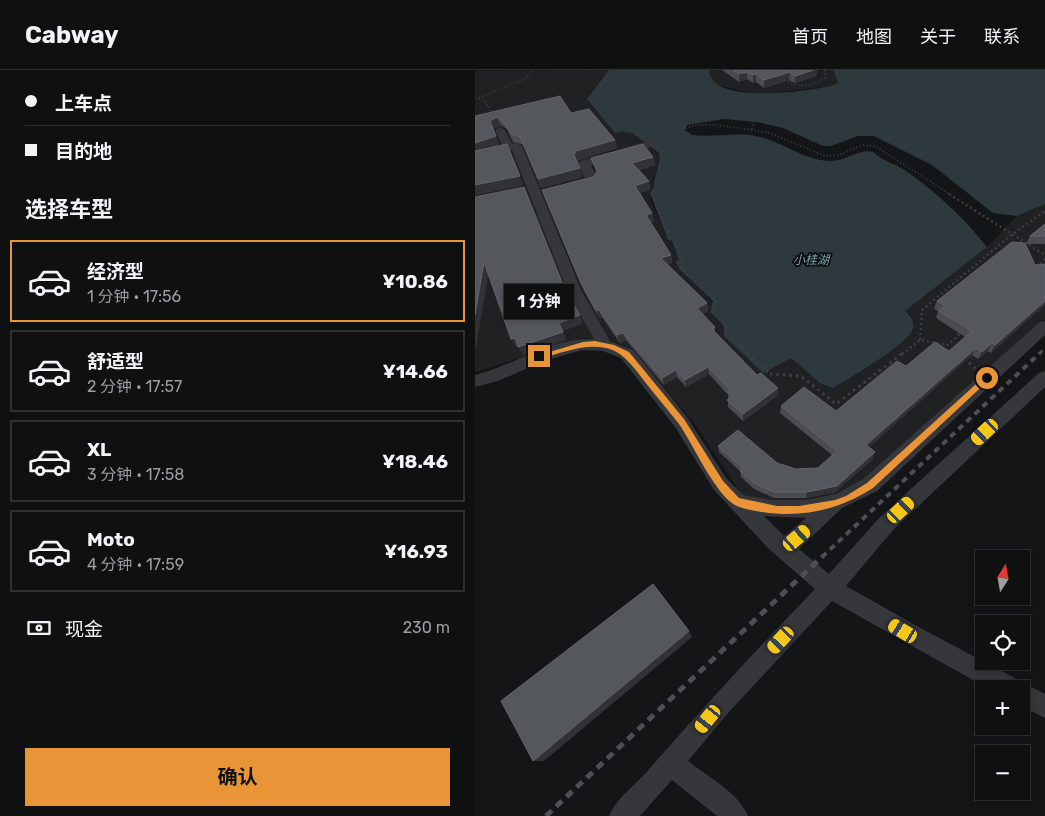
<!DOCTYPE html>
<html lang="zh">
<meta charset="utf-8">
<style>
body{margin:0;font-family:Rubik,"Noto Sans SC",sans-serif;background:#181919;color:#f1f3f6;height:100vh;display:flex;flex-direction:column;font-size:19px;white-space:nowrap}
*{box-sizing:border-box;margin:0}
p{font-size:16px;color:#9b9d9f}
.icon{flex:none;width:28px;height:28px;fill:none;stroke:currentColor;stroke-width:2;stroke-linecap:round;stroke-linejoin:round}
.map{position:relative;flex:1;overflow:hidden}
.panel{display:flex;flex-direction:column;background:#0f1010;width:475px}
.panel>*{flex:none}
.banner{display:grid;align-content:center;height:110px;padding:0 25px;background:#0f1010}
.needle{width:32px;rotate:11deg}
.tools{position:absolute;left:500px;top:480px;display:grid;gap:10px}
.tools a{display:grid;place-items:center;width:55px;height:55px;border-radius:0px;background:#0f1010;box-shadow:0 2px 8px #0003,0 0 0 1px #2f3030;font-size:25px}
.end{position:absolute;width:22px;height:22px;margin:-11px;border:6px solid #ea9438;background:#111;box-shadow:0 0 0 2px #111}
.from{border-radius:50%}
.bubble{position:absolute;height:35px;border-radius:0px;background:#0f1010;box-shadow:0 2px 8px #0003,0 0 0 1px #2f3030;font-size:16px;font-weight:700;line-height:35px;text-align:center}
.car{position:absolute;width:15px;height:30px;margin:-15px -8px;border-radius:6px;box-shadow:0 0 4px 1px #0007;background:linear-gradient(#f5c518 24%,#345 0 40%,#f5c518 0 76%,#345 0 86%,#f5c518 0)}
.banner b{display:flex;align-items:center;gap:18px;height:48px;font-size:19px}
.banner b+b{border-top:1px solid #2f3030}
.banner i{width:12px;height:12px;background:#f1f3f6}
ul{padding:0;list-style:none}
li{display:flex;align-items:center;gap:15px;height:82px;margin:0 10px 8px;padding:0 15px;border:2px solid #2f3030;border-radius:0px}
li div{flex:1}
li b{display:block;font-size:19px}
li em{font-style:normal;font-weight:700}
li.on{border-color:#ea9438}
li>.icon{width:45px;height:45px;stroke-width:1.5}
h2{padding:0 25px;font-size:22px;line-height:60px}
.pay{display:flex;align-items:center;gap:12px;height:55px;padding:0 25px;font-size:19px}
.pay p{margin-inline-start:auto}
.cta{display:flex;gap:10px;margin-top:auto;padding:10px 25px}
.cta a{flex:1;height:58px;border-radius:0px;background:#ea9438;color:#111;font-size:20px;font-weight:700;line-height:58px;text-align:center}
header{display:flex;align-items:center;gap:30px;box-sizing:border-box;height:70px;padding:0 25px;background:#0f1010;border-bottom:1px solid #2f3030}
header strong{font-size:24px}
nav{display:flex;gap:28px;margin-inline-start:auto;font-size:18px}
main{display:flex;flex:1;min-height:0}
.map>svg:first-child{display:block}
</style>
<header>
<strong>Cabway</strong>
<nav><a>首页</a><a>地图</a><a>关于</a><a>联系</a></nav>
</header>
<main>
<section class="panel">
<div class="banner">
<b><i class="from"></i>上车点</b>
<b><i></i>目的地</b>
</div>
<h2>选择车型</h2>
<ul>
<li class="on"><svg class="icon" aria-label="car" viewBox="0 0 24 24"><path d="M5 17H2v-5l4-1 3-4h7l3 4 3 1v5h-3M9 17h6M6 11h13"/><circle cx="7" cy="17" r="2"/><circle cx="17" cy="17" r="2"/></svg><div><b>经济型</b><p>1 分钟 · 17:56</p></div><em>¥10.86</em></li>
<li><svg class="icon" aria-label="car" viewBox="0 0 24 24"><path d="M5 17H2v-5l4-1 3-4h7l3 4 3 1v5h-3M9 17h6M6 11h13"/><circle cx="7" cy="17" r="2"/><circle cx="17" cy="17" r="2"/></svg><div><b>舒适型</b><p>2 分钟 · 17:57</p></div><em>¥14.66</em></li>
<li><svg class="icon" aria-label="car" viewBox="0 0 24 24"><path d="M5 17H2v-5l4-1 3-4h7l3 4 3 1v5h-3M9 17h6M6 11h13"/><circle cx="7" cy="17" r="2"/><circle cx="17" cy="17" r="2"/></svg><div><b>XL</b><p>3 分钟 · 17:58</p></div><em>¥18.46</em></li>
<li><svg class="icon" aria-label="car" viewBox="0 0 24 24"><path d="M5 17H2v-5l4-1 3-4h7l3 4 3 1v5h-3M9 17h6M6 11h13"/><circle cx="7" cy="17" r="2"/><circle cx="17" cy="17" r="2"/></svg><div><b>Moto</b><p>4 分钟 · 17:59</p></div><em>¥16.93</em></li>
</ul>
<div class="pay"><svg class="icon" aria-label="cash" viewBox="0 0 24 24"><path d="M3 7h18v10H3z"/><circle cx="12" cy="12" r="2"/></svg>现金<p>230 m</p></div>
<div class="cta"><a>确认</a></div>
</section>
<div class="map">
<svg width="570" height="746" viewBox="0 0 570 746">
<rect width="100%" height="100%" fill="#141516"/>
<path fill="#202123" d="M134 0 112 29 140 63 147 61 157 63 184 84 185 92 178 109 179 117 175 123 176 131 193 170 197 171 204 190V199L238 232 235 242 248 255 247 262 316 288 345 313 437 262 439 253 437 246 430 241 512 177 542 146 570 134V250L371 424 323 435 267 425 218 351 155 279 131 268H109L0 302V1Z
M234 0H358L363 12 356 16 282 25 244 15 236 9Z"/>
<path fill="#2e393e" d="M134 0H234C235 36 337 21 359 15L363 12 358 0H570V134L542 146 518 143 457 95 399 66H383L356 76H348L308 58 282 52 249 49 212 55 210 60 217 65C239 68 263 61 285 67 309 73 329 90 354 91 370 92 384 78 398 82 409 92 422 94 434 103 463 124 490 149 512 177L430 241C436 246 441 252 437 261 431 275 373 309 358 318L345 313 316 288 288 303 249 266 248 255 235 242 238 231 204 199 201 191 204 190 197 171 193 170 175 123 179 117C178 105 187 95 184 83L157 63 147 61 140 63 112 29Z"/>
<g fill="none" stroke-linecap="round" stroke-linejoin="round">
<path stroke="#3c3e42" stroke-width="2" stroke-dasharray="1 2.5" stroke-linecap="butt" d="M313 12C326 17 338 16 350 8V0
M0 28 11 32 18 45
M4 28 50 9 59 0
M277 59 286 22
M188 68 219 55H243L295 63 350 86 364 85 388 75 400 76 476 125"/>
<path stroke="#3c3e42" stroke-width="2.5" stroke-dasharray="2 3" stroke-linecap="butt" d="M474 124 570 185
M561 197 570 189
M445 270 447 240 536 165 570 141
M427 284 445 270 473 275 487 262"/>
<path stroke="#3c3e42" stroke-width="3" stroke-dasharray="2.5 4" stroke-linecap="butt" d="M489 288 501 299
M295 304 326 306 361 334 428 283"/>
<path fill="#36373b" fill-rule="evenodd" d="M25 57 30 60 37 74 41 73 47 76 106 220 135 271 158 280 212 347 251 408 268 425 298 430H331L361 424 388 409 565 252 570 251V265L402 421 367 438 324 479 354 504 405 447 564 303 570 301V317L419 459 371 516 451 561 570 624V648L546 636V619H514L357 531 253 643 213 691C233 707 263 722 273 746H242L197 710 165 746H134C142 727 163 713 176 697 229 636 284 577 340 519L294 479 239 420 200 357 146 288 128 281 107 280 69 291 23 311 0 317V305C40 295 77 267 119 269L92 220 37 80 0 89V83L27 76 20 60ZM289 446 331 448 309 466Z
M178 70 182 71V75L116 95 123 110 121 113 98 119 92 115 94 112 110 108 103 93 105 91Z"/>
<path stroke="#4d4f54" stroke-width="3" stroke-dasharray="5 4" stroke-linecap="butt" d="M564 284 570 278"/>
<path stroke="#4d4f54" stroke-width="4" stroke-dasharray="6 5" stroke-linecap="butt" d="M347 487 565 283"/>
<path stroke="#4d4f54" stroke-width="5" stroke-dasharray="8 6" stroke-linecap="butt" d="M71 746 348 486"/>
<path stroke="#3c3e42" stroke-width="2" stroke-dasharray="1 2.5" stroke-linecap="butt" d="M136 0 114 29 141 62C159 60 180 71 187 88L178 125"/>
<path stroke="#3c3e42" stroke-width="2.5" stroke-dasharray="2 3" stroke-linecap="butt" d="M177 124 195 169H199L207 191 203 192 206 198 241 231 238 242 251 255 250 262 274 284"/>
<path stroke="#3c3e42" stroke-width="3" stroke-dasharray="2.5 4" stroke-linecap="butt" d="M272 283 295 304"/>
</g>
<path fill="#4a4c51" d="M247 0H342L341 6 320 13 314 10 289 18 281 12 278 13 272 9 264 12Z
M96 43 140 70 142 78 104 90 102 92 107 107 66 118 49 75 38 72 32 59 26 55 18 59 24 75 14 78 48 115 0 125V46Z
M178 87 180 95 164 100 174 111 175 119 165 123 179 151 176 152 196 185 197 193 192 194 232 233 233 241 227 244 240 257V263L282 305 303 325 268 351 253 337V325L234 304 211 317 202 307 189 315 151 270 145 273 127 247 124 248 108 219 67 120 119 107 122 103 119 96 116 88Z
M570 154V174H551L555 166Z
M570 194 516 283 513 281 503 289 497 285 394 377 398 389 360 422 331 428H299L279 419 266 407 265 401 244 382 243 376 321 399 343 398 357 385 305 343 306 336 361 341 431 296 474 281 490 267 461 248 463 241 459 239 462 231 560 195Z"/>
<path fill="#303235" d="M338 0H342L341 6 320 13V6Z
M272 2V9L264 12V4Z
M315 2 314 10 289 18V10Z
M281 4V12L278 13V5Z
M22 47 26 55 18 59 24 75 0 82V73L15 51Z
M140 70 142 78 104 90 101 94 99 85 101 81Z
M32 74 48 115 0 125V115Z
M178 87 180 95 159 101 157 93Z
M105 98 107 107 66 118 63 109Z
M174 111 175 119 162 124 160 116Z
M177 143 179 151 173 153 171 145Z
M196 185 197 193 188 196 186 188Z
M9 192 14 201 1 278 0 276V245Z
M570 231V235L516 283 520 275Z
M232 233 233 241 223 246 222 238Z
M121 240H124L127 247 124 248Z
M105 245 108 254 88 261 84 253Z
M88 262 92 270 48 285 43 277Z
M148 263 151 270 145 273 142 265Z
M40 268 45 276 41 277 36 269Z
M517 273 513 281 503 289 507 282Z
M501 278 497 285 389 382 391 375Z
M233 297 234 304 211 317 210 310Z
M201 300 202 307 189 315 187 308Z
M303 318V325L268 351V344Z
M400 382 398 389 360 422 331 428 332 422Z
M214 561 217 567 69 691H58Z"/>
<path fill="#54575c" stroke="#61646a" d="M258 0H338L320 6 315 2 289 10 281 4 278 5 272 2 264 4Z
M85 26 96 43 114 39 140 70 101 81 99 85 105 98 63 109 45 67 35 63 28 51 22 47 15 51 21 66 0 73V46Z
M32 74 45 106 0 115V81Z
M168 74 178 87 157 93 174 111 160 116 177 143 171 145 196 185 186 188 232 233 222 238 240 257 237 259 282 305 286 303 303 318 268 344 252 330 258 326 253 322 255 320 233 297 210 310 201 300 187 308 148 263 142 265 124 240H121L105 211 67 120 119 107 122 101 116 88Z
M49 117 87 212 105 245 84 253 88 262 43 277 40 268 36 269 9 192 0 245V127Z
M570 154V166H555Z
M537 172 550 173 560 195 570 194V231L520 275 517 273 507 282 501 278 391 375 400 382 362 416 332 422H299L279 413 265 401 268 398 243 376 263 360 302 393 321 399 343 398 362 381 306 336 329 317 361 341 422 291 431 296 460 272 474 281 497 261 464 241 470 236 462 231Z
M178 514 214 561 58 691 26 631Z"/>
<path fill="#ea9438" d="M120 271 139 275 154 282 209 349 248 411 264 428 302 436H324L360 430 371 426 392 413 510 306 516 308 398 418C371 435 344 444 312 444 300 444 271 441 260 435 240 424 218 374 204 354 193 340 181 326 170 312 160 299 151 285 135 279 111 272 87 283 64 289L61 286 108 272Z"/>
<g text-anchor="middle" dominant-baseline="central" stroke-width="4" stroke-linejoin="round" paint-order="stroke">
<g font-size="12" font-style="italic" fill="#7fa0b0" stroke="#0f1011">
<text x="336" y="190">小桂湖</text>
</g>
</g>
</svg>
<div class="tools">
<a><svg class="needle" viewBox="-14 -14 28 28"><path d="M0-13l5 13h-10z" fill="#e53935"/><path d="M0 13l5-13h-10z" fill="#9b9d9f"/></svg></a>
<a><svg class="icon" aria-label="locate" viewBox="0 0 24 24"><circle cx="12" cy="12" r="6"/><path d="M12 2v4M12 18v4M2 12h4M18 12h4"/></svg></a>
<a>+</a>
<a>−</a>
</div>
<i class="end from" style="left:512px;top:308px"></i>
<i class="end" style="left:64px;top:286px"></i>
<div class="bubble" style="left:29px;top:214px;width:70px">1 分钟</div>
<i class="car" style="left:510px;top:362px;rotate:227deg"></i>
<i class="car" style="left:426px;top:440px;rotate:47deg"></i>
<i class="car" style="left:322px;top:468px;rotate:49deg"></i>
<i class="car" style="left:428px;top:561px;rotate:301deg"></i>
<i class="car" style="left:306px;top:570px;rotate:223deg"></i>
<i class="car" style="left:233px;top:649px;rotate:219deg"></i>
</div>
</main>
